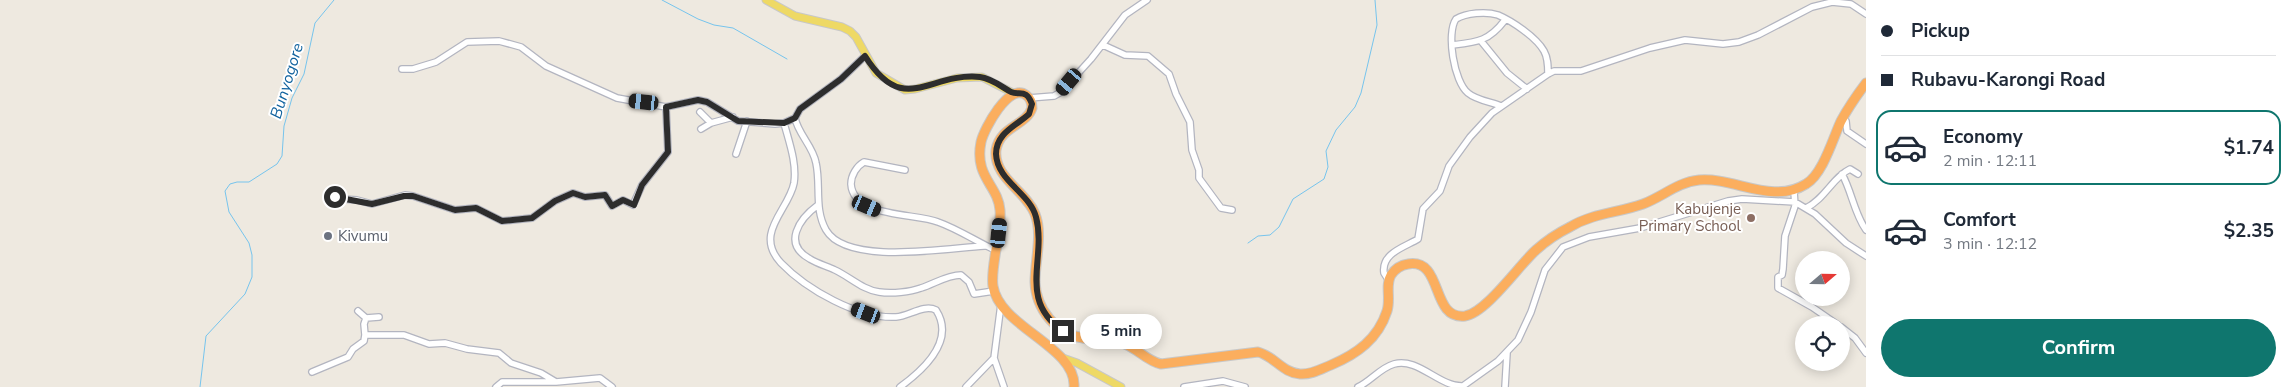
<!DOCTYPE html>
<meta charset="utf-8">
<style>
body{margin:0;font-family:"Nunito Sans",sans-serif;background:#f6f6f7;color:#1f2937;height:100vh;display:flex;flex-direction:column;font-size:19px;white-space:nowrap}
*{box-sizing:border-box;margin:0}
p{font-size:16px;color:#747a83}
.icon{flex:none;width:28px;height:28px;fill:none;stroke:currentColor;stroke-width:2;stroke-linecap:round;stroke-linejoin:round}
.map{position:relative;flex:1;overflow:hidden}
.side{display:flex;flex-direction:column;background:#fff;width:425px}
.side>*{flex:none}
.banner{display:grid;align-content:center;height:110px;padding:0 15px;background:#fff}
.needle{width:32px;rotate:70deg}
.controls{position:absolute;left:1795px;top:251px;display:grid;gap:10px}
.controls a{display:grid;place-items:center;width:55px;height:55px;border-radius:50%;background:#fff;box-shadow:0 2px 12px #0003;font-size:25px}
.end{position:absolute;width:22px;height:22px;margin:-11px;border:6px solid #2d2d2d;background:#fff;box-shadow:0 0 0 2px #fff}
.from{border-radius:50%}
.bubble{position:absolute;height:35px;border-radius:18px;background:#fff;box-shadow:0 2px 12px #0003;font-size:16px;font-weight:700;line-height:35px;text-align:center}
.car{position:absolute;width:15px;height:30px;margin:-15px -8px;border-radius:6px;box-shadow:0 0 4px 1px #0007;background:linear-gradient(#222 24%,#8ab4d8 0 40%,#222 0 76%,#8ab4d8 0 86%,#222 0)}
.banner b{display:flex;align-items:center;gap:18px;height:48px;font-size:19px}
.banner b+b{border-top:1px solid #e0e1e3}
.banner i{width:12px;height:12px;background:#1f2937}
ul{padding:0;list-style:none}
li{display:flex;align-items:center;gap:15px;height:75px;margin:0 10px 8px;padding:0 5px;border:2px solid transparent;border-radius:15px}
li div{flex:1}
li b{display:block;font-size:19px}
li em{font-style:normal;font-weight:700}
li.selected{border-color:#0f766e}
li>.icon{width:45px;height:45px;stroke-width:1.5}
.primary-button{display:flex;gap:10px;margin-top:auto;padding:10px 15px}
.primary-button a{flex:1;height:58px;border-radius:30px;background:#0f766e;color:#fff;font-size:20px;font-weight:700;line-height:58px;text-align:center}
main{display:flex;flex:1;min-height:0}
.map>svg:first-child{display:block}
</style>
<main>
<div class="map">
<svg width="1866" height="387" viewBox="0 0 1866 387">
<rect width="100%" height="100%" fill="#eee9e0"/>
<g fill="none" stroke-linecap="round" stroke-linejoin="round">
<path stroke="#76c4ed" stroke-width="1" d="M662 0 698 19 714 25 733 28 787 59
M1248 243 1258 236 1270 235 1279 227 1293 199 1324 179 1328 167 1326 151 1336 130 1355 107 1361 93 1377 25 1375 0
M200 387 206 336 245 294 252 277V255L249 243 229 212 225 191 230 184 237 182H249L277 164 282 156 284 126 292 98 304 74 315 23 334 0"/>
<g stroke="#b3b5c0" stroke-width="8">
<path id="minor" d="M1481 41 1507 73 1527 89
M1103 45 1125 55 1148 56 1169 74 1176 94 1190 122 1192 150 1199 170V178L1221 208 1232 210
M1453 45C1478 42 1489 41 1505 20
M865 56 841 79 800 109 795 118C798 134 813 146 816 163 821 185 814 209 826 230 847 266 948 248 984 246
M402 69H413L436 62 467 42 499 41 521 47 546 66 617 98 666 107 698 100 707 102 738 121 775 124 784 123 795 118
M1029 98 1054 96 1061 92 1091 59 1125 15 1147 0
M1501 106C1491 102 1476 100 1468 93 1454 82 1446 33 1456 19 1466 13 1486 11 1498 15 1512 21 1536 37 1544 51 1548 58 1548 66 1548 74
M700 112 711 123
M1842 119 1846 121 1847 131 1866 144
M784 123C789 142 797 163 794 183 789 210 753 233 781 263 806 289 858 319 896 317 909 316 924 304 936 310 956 341 922 371 900 387
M701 129 711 123 733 117
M736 154 747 121
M905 170 864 162C857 166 851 175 851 184 853 218 916 213 938 222 958 229 977 242 997 251
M1842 174C1852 192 1854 213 1866 230
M1794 191 1795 206 1785 236 1783 269 1782 275 1778 277V288L1812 307 1838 325
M328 198 357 200 372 204 405 195 413 196 455 210 476 208 502 221 532 218 555 201 573 193 585 197 605 195 612 206 623 200 633 205 642 185 668 152 666 107
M818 205C799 219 782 244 810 259 818 264 827 266 835 270 850 277 863 290 879 292 892 294 910 292 921 288 934 284 947 275 961 275L969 282 974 294 994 291
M1806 208C1825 199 1833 177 1850 169L1858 174
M1389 281 1384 273C1381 253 1405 247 1418 239L1423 209 1440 191 1449 166 1470 137 1492 113 1548 74 1554 71H1581L1650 48 1685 40 1723 44 1739 42 1758 35 1812 7 1832 2 1851 4 1866 14
M1001 304 994 358 1004 387
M358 311 366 318 364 324 365 335
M366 318 379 317
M1841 327 1855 338 1866 353
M312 372 348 357 353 349 364 341 365 335H404L429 344 445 343 467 349 499 353 511 363 541 373 556 382 600 378 612 387
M496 387 502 382H556
M966 387 994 358
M1184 387 1223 381 1245 387
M1358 387C1371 381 1380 368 1394 364 1418 357 1439 387 1463 386L1498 361 1518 340 1531 312 1545 270 1563 247 1589 237 1640 228 1728 201 1742 199 1795 202 1815 214 1846 243 1866 256
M1505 387 1507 353"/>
</g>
<g stroke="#c8c8c8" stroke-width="9">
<path id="major" d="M766 0 795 16 842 27 850 31 856 37 876 73 905 90 915 89 957 78 982 77 1013 93
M1060 357 1077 363 1121 387"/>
</g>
<g stroke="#c8c8c8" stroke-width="11">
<path id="highway" d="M1074 387C1077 347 999 327 993 286 990 266 1002 233 1000 210 998 185 974 177 981 142 984 129 1009 82 1026 95 1030 98 1032 102 1032 108 1026 126 1000 126 996 150 993 177 1026 191 1035 214 1043 234 1035 260 1035 282 1036 309 1056 334 1083 338 1097 341 1111 339 1125 344 1138 349 1147 361 1161 364L1258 352C1274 356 1283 373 1300 374 1311 375 1321 369 1331 365 1357 354 1378 339 1387 311 1391 299 1385 285 1391 275 1395 269 1401 265 1408 264 1444 258 1430 320 1465 316 1486 313 1520 264 1536 250 1546 241 1558 233 1570 227 1593 213 1618 213 1643 204 1662 197 1678 182 1699 180 1734 177 1773 205 1806 184 1823 174 1833 138 1841 121 1848 108 1857 95 1866 83"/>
</g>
<use href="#minor" stroke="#fff" stroke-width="5.5"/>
<use href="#major" stroke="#eed965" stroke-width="7"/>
<use href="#highway" stroke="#fbae5e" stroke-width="9"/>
</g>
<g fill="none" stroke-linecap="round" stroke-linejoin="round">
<path stroke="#2d2d2d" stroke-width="6" d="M335 197 372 204 404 196H413L455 210 476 208 502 221 532 218 555 201 573 193 585 197 605 195 612 206 623 200 634 205 642 185 668 152 666 107 698 100 707 102 738 121 784 123 795 118 800 109 841 79 865 56C904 118 928 72 980 77 991 78 1002 87 1011 92 1020 96 1026 88 1032 104L1029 114C1016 126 996 133 996 154 997 181 1030 193 1036 217 1047 259 1017 299 1063 331"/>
</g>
<circle fill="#8d6e63" stroke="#fff" stroke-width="2" cx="1751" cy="218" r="5"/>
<circle fill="#6b7280" stroke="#fff" stroke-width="2" cx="328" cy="236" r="5"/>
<g text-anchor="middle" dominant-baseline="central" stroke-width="4" stroke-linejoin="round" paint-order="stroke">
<g font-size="15" fill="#785e54" stroke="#fff" text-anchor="end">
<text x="1741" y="209">Kabujenje<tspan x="1741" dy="17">Primary School</tspan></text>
</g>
<g font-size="15" fill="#5b616d" stroke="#fff" text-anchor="start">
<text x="338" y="236">Kivumu</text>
</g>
<g font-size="16" font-style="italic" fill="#10629e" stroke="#fff">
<text transform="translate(287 81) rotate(-73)">Bunyogore</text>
</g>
</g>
</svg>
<div class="controls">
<a><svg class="needle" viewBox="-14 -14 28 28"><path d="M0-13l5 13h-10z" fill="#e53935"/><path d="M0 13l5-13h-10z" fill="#747a83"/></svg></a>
<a><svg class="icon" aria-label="locate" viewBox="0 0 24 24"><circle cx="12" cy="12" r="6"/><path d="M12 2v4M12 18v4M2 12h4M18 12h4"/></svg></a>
</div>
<i class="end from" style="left:335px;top:197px"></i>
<i class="end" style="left:1063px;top:331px"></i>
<div class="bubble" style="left:1080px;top:314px;width:82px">5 min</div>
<i class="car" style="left:1069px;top:82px;rotate:220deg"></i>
<i class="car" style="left:644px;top:102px;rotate:276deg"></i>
<i class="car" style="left:867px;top:206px;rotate:113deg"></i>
<i class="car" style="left:999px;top:233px;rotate:6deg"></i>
<i class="car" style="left:866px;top:313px;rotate:291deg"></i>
</div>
<section class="side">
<div class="banner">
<b><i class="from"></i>Pickup</b>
<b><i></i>Rubavu-Karongi Road</b>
</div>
<ul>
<li class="selected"><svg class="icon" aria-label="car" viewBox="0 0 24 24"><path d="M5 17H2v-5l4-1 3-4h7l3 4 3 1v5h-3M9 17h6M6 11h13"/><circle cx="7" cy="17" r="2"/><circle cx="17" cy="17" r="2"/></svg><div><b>Economy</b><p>2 min · 12:11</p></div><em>$1.74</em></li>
<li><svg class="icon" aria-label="car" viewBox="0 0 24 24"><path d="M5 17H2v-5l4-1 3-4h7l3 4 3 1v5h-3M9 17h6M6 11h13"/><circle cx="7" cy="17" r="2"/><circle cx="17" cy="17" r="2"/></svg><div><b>Comfort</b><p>3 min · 12:12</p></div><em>$2.35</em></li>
</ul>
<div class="primary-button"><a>Confirm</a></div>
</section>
</main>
